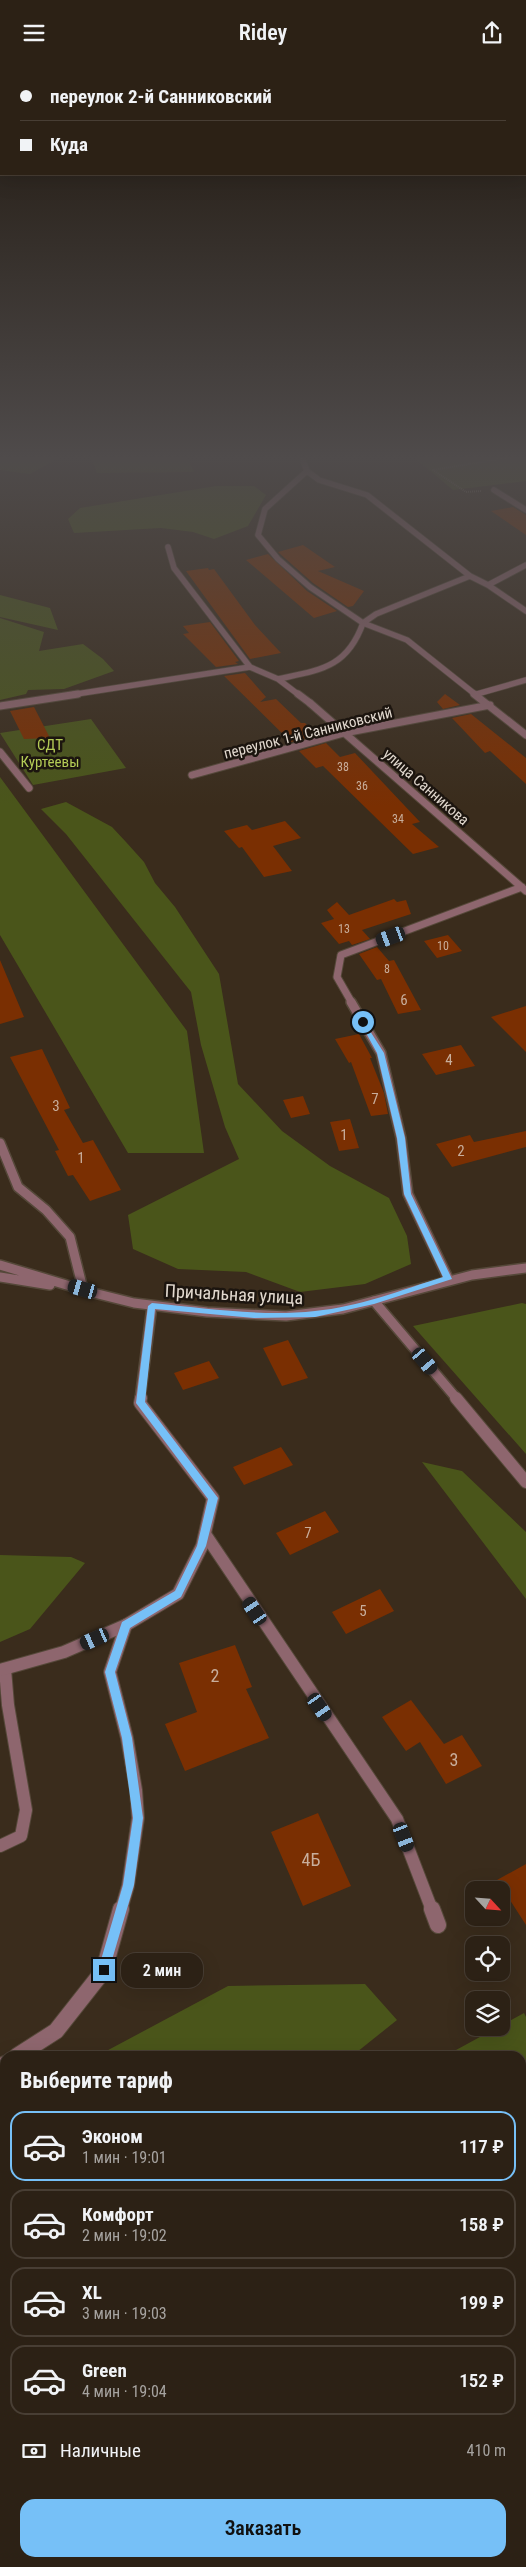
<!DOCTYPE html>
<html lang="ru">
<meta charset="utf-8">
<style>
body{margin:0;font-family:"Roboto Condensed",sans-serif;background:#34291e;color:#f1f3f6;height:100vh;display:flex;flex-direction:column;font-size:19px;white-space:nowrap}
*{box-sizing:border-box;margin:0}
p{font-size:16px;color:#a6a3a0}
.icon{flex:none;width:28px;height:28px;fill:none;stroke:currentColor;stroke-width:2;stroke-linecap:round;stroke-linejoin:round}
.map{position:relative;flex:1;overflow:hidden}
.sheet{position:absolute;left:0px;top:1986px;width:526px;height:516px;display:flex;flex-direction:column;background:#2c2115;border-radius:15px 15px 0 0;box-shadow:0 5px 20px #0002,0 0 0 1px #483e34}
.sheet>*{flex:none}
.hud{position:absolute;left:0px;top:0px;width:526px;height:110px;box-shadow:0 5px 20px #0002,0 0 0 1px #483e34;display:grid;align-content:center;height:110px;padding:0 20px;background:#2c2115}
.needle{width:32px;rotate:116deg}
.tools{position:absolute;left:465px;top:1816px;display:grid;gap:10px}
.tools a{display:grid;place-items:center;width:45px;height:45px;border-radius:10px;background:#2c2115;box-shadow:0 5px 20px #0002,0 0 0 1px #483e34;font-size:25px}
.end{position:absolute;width:22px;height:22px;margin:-11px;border:6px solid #76c0f7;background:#111;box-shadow:0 0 0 2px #111}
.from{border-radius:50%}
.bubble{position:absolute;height:35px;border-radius:15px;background:#2c2115;box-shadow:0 5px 20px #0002,0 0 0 1px #483e34;font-size:16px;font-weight:600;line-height:35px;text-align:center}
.car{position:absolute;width:15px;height:30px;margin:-15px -8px;border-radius:6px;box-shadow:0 0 4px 1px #0007;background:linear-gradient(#222 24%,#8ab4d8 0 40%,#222 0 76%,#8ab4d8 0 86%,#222 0)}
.hud b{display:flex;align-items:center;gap:18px;height:48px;font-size:19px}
.hud b+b{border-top:1px solid #483e34}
.hud i{width:12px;height:12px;background:#f1f3f6}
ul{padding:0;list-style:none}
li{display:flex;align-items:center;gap:15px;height:70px;margin:0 10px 8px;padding:0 10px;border:2px solid #483e34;border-radius:15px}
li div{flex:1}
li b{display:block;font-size:19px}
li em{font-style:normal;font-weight:600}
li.current{border-color:#76c0f7}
li>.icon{width:45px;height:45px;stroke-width:1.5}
h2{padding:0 20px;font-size:22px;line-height:60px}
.pay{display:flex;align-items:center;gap:12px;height:55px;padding:0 20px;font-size:19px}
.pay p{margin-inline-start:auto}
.action{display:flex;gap:10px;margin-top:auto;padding:10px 20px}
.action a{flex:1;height:58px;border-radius:15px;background:#76c0f7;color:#111;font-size:20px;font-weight:600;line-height:58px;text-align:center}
header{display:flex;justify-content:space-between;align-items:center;height:65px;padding:0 20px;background:#2c2115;font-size:22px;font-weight:600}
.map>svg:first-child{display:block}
</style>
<header><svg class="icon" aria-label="menu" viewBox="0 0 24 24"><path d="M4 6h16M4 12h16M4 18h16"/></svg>Ridey<svg class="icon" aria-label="share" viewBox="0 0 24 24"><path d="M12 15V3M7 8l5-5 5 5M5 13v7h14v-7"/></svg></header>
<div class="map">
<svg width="526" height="2502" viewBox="0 0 526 2502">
<rect width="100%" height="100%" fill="#3a2c1c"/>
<path fill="#4a551a" d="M0 390H64L30 409 0 405Z
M90 390H186L194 407 97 408Z
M411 390H526V416L453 425Z
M216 421H254L266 430 248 461 214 474 193 467 161 463 74 468 68 454 80 443Z
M0 530 50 543 58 565 0 552Z
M0 553 44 567 39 586 83 579 103 594 114 606 64 624 28 625 26 629 0 635Z
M91 654 126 703 33 720 0 668Z
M0 712 187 966 204 1088H128L0 870Z
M66 737 112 762 126 777 144 797 155 818 175 842 219 909 238 1019 282 1066 330 1101 389 1133 407 1171 411 1199 365 1219 300 1227 246 1207 178 1204 133 1184 128 1150 239 1094 225 1062 201 980 191 927 66 769 41 744Z
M522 1238 526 1239V1389L413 1261Z
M422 1397 462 1406 526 1467V1534Z
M0 1490 71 1492 85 1498 30 1564 0 1577Z
M365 1919 397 1955 352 1991H97L228 1921Z
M524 1948 526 1952V2502H493L490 2498H521V1991H445Z
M5 2046V2133L0 2136V2049Z
M5 2232V2498H308L304 2502H0V2234Z"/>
<path fill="#7a2f02" d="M513 442 526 450V470L491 446Z
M303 480 335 502 318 506 364 526 353 541 348 542 313 518 278 487Z
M268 489 307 526 337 546 314 553 246 495Z
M208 503 209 505 214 504 255 560 281 588 250 594 186 506Z
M210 557 239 596 235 597 238 599 216 602 183 569 189 568 183 561Z
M245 608 266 632 260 637 276 634 301 658H305L317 670 291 677 224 611Z
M445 629 460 640 443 644 437 637Z
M34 642 50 673 24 674 10 646Z
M471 649 526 693V719L490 686 485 688 452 653Z
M326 678 340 692 355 688 420 757 412 759 439 782 413 789 323 701 316 703 299 686Z
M285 756 301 773 273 781 292 806 264 812 242 782 239 783 224 766 247 760 252 765Z
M394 834 397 837 406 835 411 849 362 865 370 874 352 880 349 876 339 879 321 858 334 854 327 845 337 837 349 850Z
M448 870 462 886 437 893 424 876Z
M377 882 389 896 394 895 421 945 398 949 381 914 377 915 359 889Z
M0 895 24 952 0 959Z
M526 941V987L491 952Z
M359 969 372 993H370L384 1028 388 1049 371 1051 351 997 349 998 335 974Z
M461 980 475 1001 436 1010 422 989Z
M42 984 70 1043 64 1045 83 1078 93 1075 121 1125 90 1136 73 1110 68 1111 55 1086 59 1085 10 992Z
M303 1031 310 1049 291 1053 283 1035Z
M350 1054 359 1083 339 1086 330 1057Z
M526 1066V1082L452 1102 436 1079 470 1070 474 1077Z
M288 1275 308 1313 282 1321 263 1283Z
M209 1296 219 1313 183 1325 174 1308Z
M281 1382 293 1400 244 1420 233 1402Z
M325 1446 339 1467 290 1490 276 1468Z
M380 1524 394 1546 346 1569 332 1547Z
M235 1580 252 1622 246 1624 269 1673 185 1706 165 1659 197 1647 179 1598Z
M411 1635 444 1679 462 1670 482 1701 446 1719 420 1677 406 1686 382 1652Z
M318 1748 351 1821 303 1841 271 1767Z
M526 1799V1860L497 1815Z"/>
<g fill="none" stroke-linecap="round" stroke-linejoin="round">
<g stroke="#554839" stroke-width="7">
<path id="service-far4" d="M168 482 174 503 250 602 278 614
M70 630 250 602
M299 630 278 614C320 605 347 603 363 558"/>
</g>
<g stroke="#554839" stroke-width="9">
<path id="service-far3" d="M298 629 310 638
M0 641 78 629
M0 687 29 723"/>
</g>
<g stroke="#554839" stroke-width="12">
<path id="service-far2" d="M374 1236 457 1334"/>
</g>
<g stroke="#554839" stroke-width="14">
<path id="service-far1" d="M456 1333 526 1417
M205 1469 397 1754 432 1845
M0 1781 21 1771 26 1745 8 1640 5 1604
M121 1845 128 1821 138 1753 136 1725 127 1673 110 1607 126 1560"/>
</g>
<g stroke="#554839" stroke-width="18">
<path id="service" d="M432 1844 438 1860
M17 1991 56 1966 104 1905 121 1844
M0 2002 5 1999"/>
</g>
<g stroke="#554839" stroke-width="7">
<path id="minor-far3" d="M301 390 307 406 319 415 367 430 470 511 488 520 526 546
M307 406 265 444 258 470 278 494 310 522 363 558 407 575 476 630
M494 425 526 445
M488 520 526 500
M363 558 376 549 470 511
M477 629 526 615"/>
</g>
<g stroke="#554839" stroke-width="9">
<path id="minor-far2" d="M474 629 526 670
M310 638 526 826
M192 710 344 668 490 640
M352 938 337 912 341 890 522 822"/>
</g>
<g stroke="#554839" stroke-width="12">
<path id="minor-far1" d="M351 937 381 988 401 1073 408 1129 448 1213
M0 1078 18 1122 46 1145 70 1172 83 1224
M140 1334 152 1241"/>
</g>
<g stroke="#554839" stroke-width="14">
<path id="minor" d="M0 1605 64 1587 126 1560 178 1529 202 1481 213 1433 140 1338 141 1333"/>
</g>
<g stroke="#554839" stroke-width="12">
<path id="tertiary" d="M0 1200 90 1227 134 1238 207 1247 286 1251 343 1244 472 1210 526 1203
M0 1212 50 1220"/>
</g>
<path stroke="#807467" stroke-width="2" stroke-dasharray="1 1" stroke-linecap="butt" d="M481 426 466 427 433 405 524 390"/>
<use href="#service-far4" stroke="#8e666e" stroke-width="5.5"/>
<use href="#service-far3" stroke="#8e666e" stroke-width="7"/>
<use href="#service-far2" stroke="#8e666e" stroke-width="9"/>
<use href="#service-far1" stroke="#8e666e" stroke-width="12"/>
<use href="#service" stroke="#8e666e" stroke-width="16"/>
<use href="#minor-far3" stroke="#8e666e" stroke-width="5.5"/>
<use href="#minor-far2" stroke="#8e666e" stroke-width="7"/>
<use href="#minor-far1" stroke="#8e666e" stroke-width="9"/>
<use href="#minor" stroke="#8e666e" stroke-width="12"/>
<use href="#tertiary" stroke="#8e666e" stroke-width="9"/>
</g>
<linearGradient id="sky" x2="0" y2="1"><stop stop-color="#20180f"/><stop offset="0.53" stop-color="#4f4b4b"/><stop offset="1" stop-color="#4f4b4b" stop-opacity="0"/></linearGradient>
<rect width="526" height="741" fill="url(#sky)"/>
<path fill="#76c0f7" d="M363 955 384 988 405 1073 411 1129 452 1214 374 1239 315 1252 254 1253 155 1244 145 1337 218 1433 206 1481 181 1532 130 1563 115 1607 132 1673 143 1753 134 1820 109 1905 104 1910 98 1905 123 1820 133 1753 122 1673 105 1607 122 1557 175 1526 197 1481 208 1434 136 1338 148 1241 152 1238C205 1243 261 1252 315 1246 358 1242 402 1225 443 1212L404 1129 397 1073 377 988 360 957Z"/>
<g text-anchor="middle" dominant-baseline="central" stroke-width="5" stroke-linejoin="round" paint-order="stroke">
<g font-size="12" fill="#c8ae9c">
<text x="343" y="702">38</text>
<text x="362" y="721">36</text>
<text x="398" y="754">34</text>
<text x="344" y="864">13</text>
<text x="443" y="881">10</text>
<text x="387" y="904">8</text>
</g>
<g font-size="15" fill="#e2d9cf" stroke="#1c150f">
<text transform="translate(308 668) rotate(-14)">переулок 1-й Санниковский</text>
<text transform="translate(426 722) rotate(41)">улица Санникова</text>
</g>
<g font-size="15" fill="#b4cc56" stroke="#1c150f">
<text x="50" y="680">СДТ<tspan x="50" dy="17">Куртеевы</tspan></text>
</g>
<g font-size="15" fill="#c8ae9c">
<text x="404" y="935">6</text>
<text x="449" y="995">4</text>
<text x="375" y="1034">7</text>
<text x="56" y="1041">3</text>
<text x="344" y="1070">1</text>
<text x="461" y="1086">2</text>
<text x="81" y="1093">1</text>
<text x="308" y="1468">7</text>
<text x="363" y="1546">5</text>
</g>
<g font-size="18" fill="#e2d9cf" stroke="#1c150f">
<text transform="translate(234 1229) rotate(3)">Причальная улица</text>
</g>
<g font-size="18" fill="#c8ae9c">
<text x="215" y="1610">2</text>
<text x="454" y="1694">3</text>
<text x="311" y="1794">4Б</text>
</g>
</g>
</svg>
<div class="tools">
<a><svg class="needle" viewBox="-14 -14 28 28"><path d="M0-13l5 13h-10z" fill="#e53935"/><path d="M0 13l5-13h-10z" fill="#a6a3a0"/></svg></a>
<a><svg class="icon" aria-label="locate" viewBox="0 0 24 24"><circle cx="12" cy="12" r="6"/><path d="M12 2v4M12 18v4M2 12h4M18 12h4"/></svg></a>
<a><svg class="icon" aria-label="layers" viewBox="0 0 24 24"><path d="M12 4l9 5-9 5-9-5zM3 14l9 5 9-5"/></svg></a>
</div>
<i class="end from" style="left:363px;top:957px"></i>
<i class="end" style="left:104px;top:1905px"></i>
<div class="bubble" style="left:121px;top:1888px;width:82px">2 мин</div>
<i class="car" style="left:391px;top:872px;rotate:250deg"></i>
<i class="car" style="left:83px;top:1224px;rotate:286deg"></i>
<i class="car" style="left:425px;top:1296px;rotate:140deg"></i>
<i class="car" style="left:255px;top:1546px;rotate:326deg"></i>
<i class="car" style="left:95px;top:1574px;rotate:246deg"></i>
<i class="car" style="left:320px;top:1642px;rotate:145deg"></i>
<i class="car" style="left:404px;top:1772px;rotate:159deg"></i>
<div class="hud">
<b><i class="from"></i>переулок 2-й Санниковский</b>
<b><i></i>Куда</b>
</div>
<section class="sheet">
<h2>Выберите тариф</h2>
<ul>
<li class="current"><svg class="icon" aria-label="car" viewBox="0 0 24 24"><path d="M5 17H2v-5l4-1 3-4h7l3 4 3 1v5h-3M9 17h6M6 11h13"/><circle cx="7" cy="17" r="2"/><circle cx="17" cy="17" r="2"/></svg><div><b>Эконом</b><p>1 мин · 19:01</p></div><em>117 ₽</em></li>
<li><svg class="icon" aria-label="car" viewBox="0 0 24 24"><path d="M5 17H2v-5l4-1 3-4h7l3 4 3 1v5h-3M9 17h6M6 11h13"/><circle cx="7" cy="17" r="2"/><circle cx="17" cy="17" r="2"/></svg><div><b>Комфорт</b><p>2 мин · 19:02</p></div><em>158 ₽</em></li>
<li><svg class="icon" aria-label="car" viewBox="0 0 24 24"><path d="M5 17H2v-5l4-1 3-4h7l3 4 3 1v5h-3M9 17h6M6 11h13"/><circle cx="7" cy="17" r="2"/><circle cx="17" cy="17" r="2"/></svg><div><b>XL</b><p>3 мин · 19:03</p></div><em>199 ₽</em></li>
<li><svg class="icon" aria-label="car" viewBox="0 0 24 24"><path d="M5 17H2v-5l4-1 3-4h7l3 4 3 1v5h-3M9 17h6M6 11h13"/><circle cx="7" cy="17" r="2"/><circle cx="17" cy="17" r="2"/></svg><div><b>Green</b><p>4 мин · 19:04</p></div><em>152 ₽</em></li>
</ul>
<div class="pay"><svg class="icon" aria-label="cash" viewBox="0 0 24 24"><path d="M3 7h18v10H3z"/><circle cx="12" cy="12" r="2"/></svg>Наличные<p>410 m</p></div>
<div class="action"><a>Заказать</a></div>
</section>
</div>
